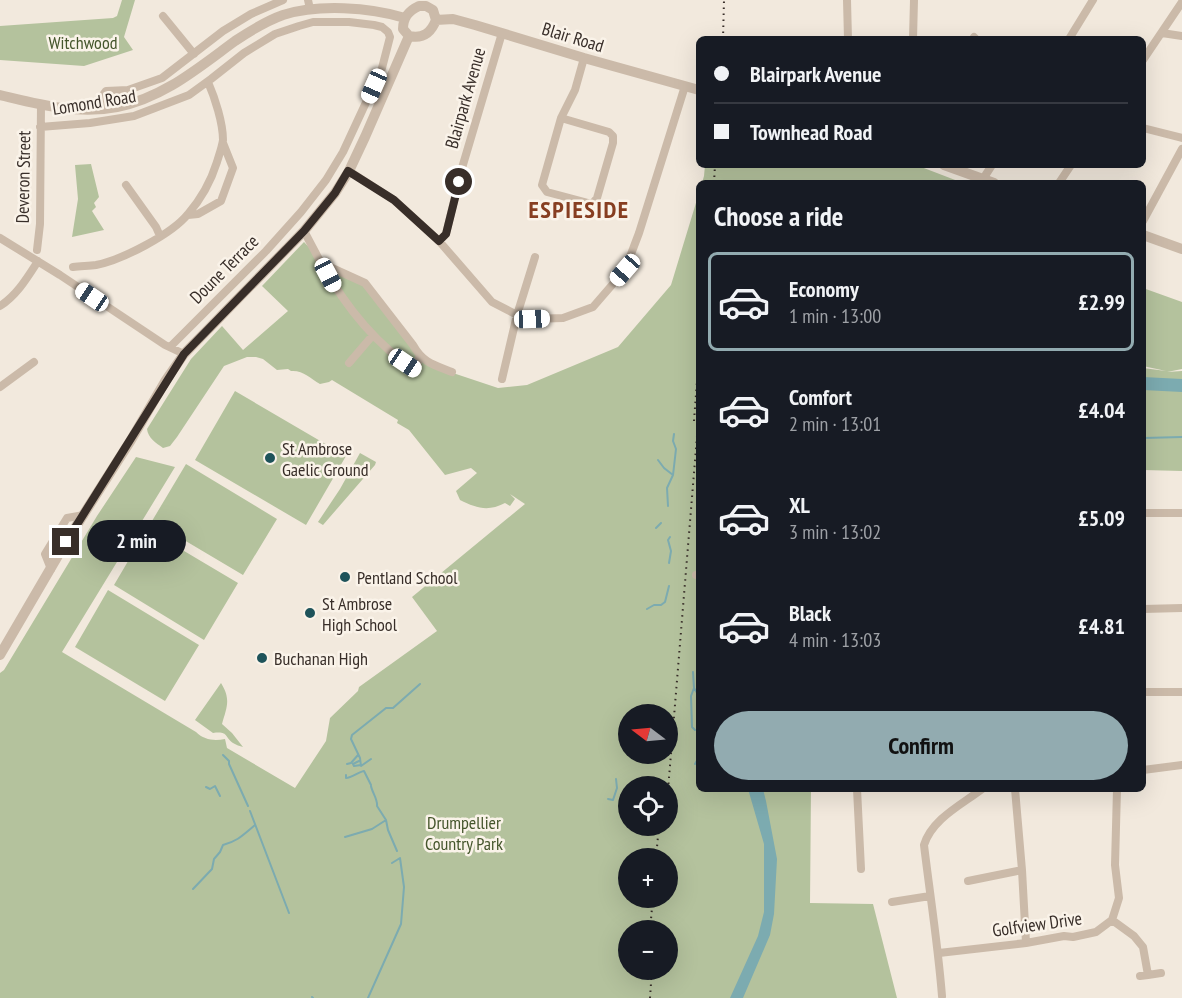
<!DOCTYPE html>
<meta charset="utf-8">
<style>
body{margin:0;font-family:"PT Sans Narrow",sans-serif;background:#20242c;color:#f1f3f6;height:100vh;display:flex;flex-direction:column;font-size:22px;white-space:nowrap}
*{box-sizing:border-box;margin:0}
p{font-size:20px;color:#9ea1a6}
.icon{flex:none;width:33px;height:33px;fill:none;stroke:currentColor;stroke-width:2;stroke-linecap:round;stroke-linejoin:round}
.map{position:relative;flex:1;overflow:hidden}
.panel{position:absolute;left:696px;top:180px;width:450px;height:612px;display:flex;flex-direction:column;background:#171b24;border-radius:9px;box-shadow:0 6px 24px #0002}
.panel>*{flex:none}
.top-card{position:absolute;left:696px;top:36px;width:450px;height:132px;border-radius:9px;box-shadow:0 6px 24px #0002;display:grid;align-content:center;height:132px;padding:0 18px;background:#171b24}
.needle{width:39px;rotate:286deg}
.buttons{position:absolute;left:618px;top:704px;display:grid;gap:12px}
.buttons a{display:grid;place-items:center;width:60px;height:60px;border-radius:50%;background:#171b24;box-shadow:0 6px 24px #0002;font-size:30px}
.end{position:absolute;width:27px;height:27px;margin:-14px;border:8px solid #382e29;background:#fff;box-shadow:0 0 0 3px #fff}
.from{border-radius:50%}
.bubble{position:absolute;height:42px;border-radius:21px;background:#171b24;box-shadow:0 6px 24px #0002;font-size:20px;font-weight:700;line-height:42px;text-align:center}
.car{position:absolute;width:18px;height:36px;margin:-18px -9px;border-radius:8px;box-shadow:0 0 4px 2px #0007;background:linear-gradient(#fff 24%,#345 0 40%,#fff 0 76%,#345 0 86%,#fff 0)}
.top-card b{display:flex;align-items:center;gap:21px;height:57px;font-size:22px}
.top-card b+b{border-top:2px solid #363941}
.top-card i{width:15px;height:15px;background:#f1f3f6}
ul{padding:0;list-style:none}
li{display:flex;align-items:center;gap:18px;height:99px;margin:0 12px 9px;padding:0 6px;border:3px solid transparent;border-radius:9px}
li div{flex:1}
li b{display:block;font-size:22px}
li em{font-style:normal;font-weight:700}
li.current{border-color:#92abb0}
li>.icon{width:54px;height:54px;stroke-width:1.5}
h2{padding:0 18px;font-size:27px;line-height:72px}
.primary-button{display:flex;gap:12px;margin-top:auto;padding:12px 18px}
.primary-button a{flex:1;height:69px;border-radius:36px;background:#92abb0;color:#111;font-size:24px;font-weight:700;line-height:69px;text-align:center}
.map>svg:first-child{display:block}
</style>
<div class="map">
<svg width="1182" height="998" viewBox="0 0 1182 998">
<rect width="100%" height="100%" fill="#f2e9dd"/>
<path fill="#b4c29d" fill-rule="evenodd" d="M122 0H135L124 37 133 50 84 66 0 60V26L113 18 117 16Z
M91 164 99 197 94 203 96 207 92 211 104 230 72 237 78 199 75 165Z
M705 165H916L963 183H702L704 176Z
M699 193V789H811L810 903 873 904 897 998H0V673L4 670 97 516 136 457 175 467 62 652 196 732C204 740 214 741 225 739L227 748 295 788 326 741 330 718 358 691 359 687 437 631 412 597 525 504 510 494 515 499 510 506 505 503C488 512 476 508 460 500L456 491 477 473 471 468 445 475 409 430 397 423 398 420 332 380 329 382 320 384C310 378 303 370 291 371L288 369 277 370 263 359 256 357H247L224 366 177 437 170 446 163 448C156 443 148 438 147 429L191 359 222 326 243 350 288 311 262 286 304 242 327 266 361 283 429 365 498 388 527 385 618 347 671 285ZM628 714H668V753H628ZM628 786H668V825H628ZM628 858H668V897H628ZM628 930H668V969H628Z
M1143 288 1182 302V369L1167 372 1182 371V471L1143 470V368L1166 371 1143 366Z
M235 391 346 456 306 525 195 460Z
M360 453 376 462 375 465 323 525 318 522 340 489Z
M186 464 277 519 243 575 152 521Z
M147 529 238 583 204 640 114 585Z
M108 590 199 645 165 701 75 647Z
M221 683C231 699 227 707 222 724L232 733 243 747C240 746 236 745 233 743 224 737 229 731 213 733L195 720Z"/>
<path fill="#7cabb0" d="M1143 377 1182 379V392L1143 390Z
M748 789H763L766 801 777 859 774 914 770 935 743 998H730L758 936 764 912V844Z"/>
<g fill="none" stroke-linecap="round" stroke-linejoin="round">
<path stroke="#7cabb0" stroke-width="2" d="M1143 438 1182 437
M658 460 664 468 673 475
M668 506 667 488 673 475 676 449 673 441 674 434
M656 528 661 523
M669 563 671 551 668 540 670 537
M647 609 654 605H661L665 602 669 586
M693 672 694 688 691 696 692 727 695 730
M694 688 699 696
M697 732 699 734
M223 755 229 761V764L248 806
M371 759 361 766 360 758 351 739 352 735 386 708H393L420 684
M359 761 353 764 354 766 361 765
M347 764 351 763 358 755
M695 764 699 757
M346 775V778C352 778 358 772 364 771L371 785
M371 786C372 792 378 800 377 806L386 820 388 830 397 851
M206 787 210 789 215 786 220 796
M608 799 613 800 617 788 616 779
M250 811 289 913
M345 837 372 829 386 820
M193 889 212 869 214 859 220 852 223 845C238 841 243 835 255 825
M312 997 313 998
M368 998 401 924 404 887 400 858 392 863"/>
<path stroke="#cbbaa9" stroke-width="8" d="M308 0 310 9
M847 0 848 39
M163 16 194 54
M1162 33 1182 36
M974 37 976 39
M913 39 914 0
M1069 39 1093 0
M1143 60 1182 2
M104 108 103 95 106 91 128 90 162 78 223 31 251 14 283 0
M561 118 609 132 613 136V143L597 198 592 204 547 192 542 185 561 118 575 90 584 58
M40 127 90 123 134 116 189 95 211 79 244 53 275 34 299 26 313 22H349L374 25 382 27 388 32 390 37 382 68 343 152 326 180 301 212 266 251 170 347
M1143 128 1182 138
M349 171 394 200 439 241 492 302 517 315 532 319 563 318 593 307 625 270 639 233 685 86
M983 179 992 165
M1059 183 1071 165
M126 185 156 227 160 236
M188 215 198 214 221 201 233 168 223 143
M1143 221 1182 149
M304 231 321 263 365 283 413 345C423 363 434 365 452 372
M0 238 60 275 165 345 184 354
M439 241 446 234 462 168 502 33
M37 250 40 224 41 105
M322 264C345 306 374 343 416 371L419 357
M73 267C81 266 89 266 96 265 122 260 172 234 188 214 201 199 211 181 217 162 219 155 222 147 223 140 223 123 215 98 208 82
M0 306C17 295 27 278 38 261
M349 363 373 335
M502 379 517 315 535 257
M0 387 34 362
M1143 513H1182
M51 569 45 554 67 518 84 515
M696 575H699
M1143 609 1182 608
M1143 692H1182
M1143 770 1182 765
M857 789 861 869
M1015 789 1022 870 1026 943
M968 881 1022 870
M892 902 930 896
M1112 920 1134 936 1143 947 1148 975 1140 976
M939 953 1026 943 1064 936 1073 937 1096 932 1112 920 1119 898 1115 865 1117 789
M1148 975 1161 973
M942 996C938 945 930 895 924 845 932 819 961 805 982 789"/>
<path stroke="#cbbaa9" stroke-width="10" d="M419 6H426L433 10 436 20C431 33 423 39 409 36L403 29C403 18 408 11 419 6Z
M436 20 453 19 475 25 584 58 699 90
M0 95C38 104 77 115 117 107 163 98 198 68 235 41 250 31 266 21 283 15 318 4 369 7 405 18
M944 165 994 183
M1143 235 1182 249
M0 655 66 542 131 440 166 380 184 354 304 231 335 193 349 171 365 137 409 36"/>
<path stroke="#382e29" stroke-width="2" stroke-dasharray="1.5 4.5" stroke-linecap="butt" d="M723 39 724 0
M714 183 715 165
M694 421 699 355
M668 790 699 412
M656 858 659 825
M650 930 653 897
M650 998 652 969"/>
</g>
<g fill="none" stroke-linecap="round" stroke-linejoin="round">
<path stroke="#382e29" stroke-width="8" d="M66 542 184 354 304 231 335 193 348 171 394 200 439 241 446 234 459 182"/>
</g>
<g fill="#1e535a" stroke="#faf3e9" stroke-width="2">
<circle cx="270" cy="458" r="6"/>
<circle cx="345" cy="577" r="6"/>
<circle cx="310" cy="613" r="6"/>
<circle cx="262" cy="658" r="6"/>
</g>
<g text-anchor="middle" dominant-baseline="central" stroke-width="5" stroke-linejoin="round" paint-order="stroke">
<g font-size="18" fill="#382e29" stroke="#faf3e9">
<text transform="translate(573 37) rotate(17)">Blair Road</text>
<text transform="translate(465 98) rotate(-74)">Blairpark Avenue</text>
<text transform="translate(94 102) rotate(-9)">Lomond Road</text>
<text transform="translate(23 177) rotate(-89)">Deveron Street</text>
<text transform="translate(224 269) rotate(-45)">Doune Terrace</text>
<text transform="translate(1037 924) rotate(-8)">Golfview Drive</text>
</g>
<g font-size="18" fill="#45562c" stroke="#faf3e9">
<text x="83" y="42">Witchwood</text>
<text x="464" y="822">Drumpellier<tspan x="464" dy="21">Country Park</tspan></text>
</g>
<g font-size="18" fill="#382e29" stroke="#faf3e9" text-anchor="start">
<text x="282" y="448">St Ambrose<tspan x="282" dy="21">Gaelic Ground</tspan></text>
<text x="357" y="577">Pentland School</text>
<text x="322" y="603">St Ambrose<tspan x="322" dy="21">High School</tspan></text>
<text x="274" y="658">Buchanan High</text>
</g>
<g font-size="24" font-weight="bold" letter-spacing="1.5" fill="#873e21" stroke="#faf3e9">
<text x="579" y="209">ESPIESIDE</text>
</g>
</g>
</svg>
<div class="buttons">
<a><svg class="needle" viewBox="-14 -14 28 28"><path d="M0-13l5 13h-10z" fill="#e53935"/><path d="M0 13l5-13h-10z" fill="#9ea1a6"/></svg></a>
<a><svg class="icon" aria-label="locate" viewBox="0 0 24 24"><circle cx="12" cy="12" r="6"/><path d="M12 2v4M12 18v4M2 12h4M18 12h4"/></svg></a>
<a>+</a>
<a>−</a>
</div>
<i class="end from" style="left:459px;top:182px"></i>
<i class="end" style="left:66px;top:542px"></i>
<div class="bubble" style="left:87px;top:520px;width:99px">2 min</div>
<i class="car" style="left:374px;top:86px;rotate:204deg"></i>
<i class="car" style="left:625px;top:270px;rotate:221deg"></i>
<i class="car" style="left:328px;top:275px;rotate:152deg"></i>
<i class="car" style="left:92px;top:297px;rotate:304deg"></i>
<i class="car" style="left:532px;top:319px;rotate:88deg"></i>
<i class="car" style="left:405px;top:363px;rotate:124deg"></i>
<div class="top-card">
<b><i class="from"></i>Blairpark Avenue</b>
<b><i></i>Townhead Road</b>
</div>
<section class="panel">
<h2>Choose a ride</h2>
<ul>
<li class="current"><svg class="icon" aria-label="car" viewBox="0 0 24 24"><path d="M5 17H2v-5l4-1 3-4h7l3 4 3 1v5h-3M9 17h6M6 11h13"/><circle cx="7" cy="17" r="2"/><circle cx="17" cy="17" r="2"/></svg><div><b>Economy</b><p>1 min · 13:00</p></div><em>£2.99</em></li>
<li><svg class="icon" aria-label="car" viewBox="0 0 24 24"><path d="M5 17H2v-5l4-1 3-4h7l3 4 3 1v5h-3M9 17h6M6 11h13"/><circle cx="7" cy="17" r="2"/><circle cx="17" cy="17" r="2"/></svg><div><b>Comfort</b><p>2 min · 13:01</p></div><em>£4.04</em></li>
<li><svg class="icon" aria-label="car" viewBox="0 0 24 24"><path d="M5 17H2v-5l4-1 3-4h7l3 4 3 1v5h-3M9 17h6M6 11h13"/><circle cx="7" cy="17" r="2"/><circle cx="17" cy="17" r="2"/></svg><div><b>XL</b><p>3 min · 13:02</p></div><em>£5.09</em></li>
<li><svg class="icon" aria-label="car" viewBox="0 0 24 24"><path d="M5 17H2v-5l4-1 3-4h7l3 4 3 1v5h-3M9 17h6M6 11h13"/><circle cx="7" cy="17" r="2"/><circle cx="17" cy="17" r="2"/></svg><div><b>Black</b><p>4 min · 13:03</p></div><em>£4.81</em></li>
</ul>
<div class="primary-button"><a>Confirm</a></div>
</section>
</div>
